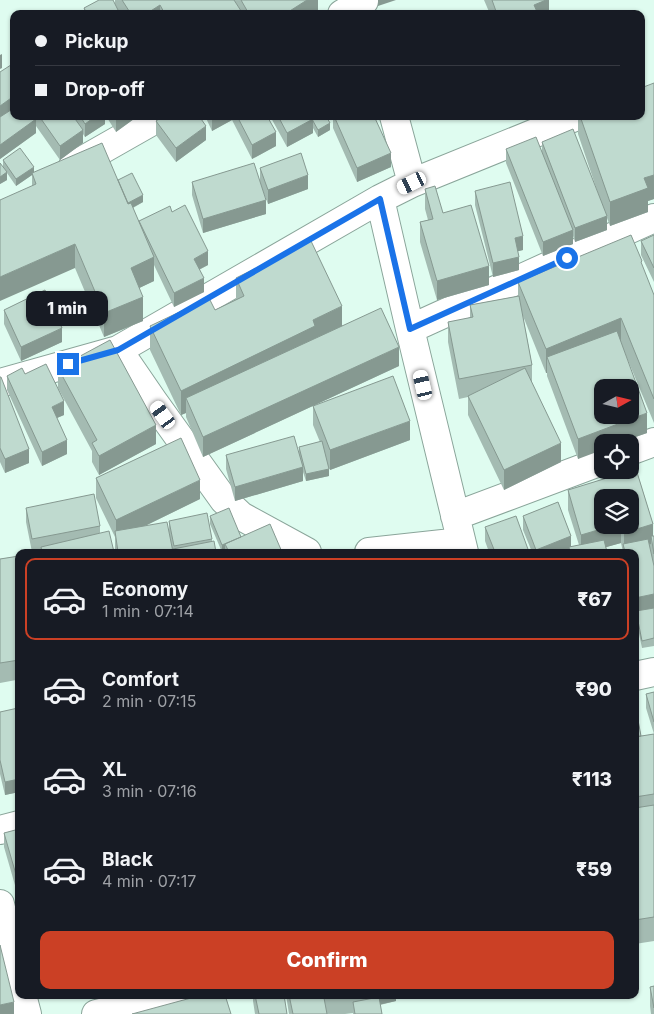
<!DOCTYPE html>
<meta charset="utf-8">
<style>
body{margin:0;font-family:Inter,sans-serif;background:#20242c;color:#f1f3f6;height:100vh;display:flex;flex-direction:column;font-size:19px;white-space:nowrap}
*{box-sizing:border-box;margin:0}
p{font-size:16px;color:#9ea1a6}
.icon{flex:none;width:28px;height:28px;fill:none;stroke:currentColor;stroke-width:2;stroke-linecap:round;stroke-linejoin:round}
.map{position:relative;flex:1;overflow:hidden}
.panel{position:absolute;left:15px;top:549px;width:624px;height:450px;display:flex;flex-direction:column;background:#171b24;border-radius:10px;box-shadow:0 1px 4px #0004}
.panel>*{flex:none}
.guide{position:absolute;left:10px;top:10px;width:635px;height:110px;border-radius:10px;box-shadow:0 1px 4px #0004;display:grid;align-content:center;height:110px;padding:0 25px;background:#171b24}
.needle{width:32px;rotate:82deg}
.controls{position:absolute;left:594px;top:379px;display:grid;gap:10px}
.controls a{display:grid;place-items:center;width:45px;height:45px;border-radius:10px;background:#171b24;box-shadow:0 1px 4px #0004;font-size:25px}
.end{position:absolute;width:22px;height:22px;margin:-11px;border:6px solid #1a73e8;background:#fff;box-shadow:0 0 0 2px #fff}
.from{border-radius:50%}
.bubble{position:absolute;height:35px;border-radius:10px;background:#171b24;box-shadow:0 1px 4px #0004;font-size:16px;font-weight:800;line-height:35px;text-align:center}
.car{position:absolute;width:15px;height:30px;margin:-15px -8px;border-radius:6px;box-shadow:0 0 4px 1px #0007;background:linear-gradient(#fff 24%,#345 0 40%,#fff 0 76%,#345 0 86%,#fff 0)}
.guide b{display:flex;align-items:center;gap:18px;height:48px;font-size:19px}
.guide b+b{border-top:1px solid #363941}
.guide i{width:12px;height:12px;background:#f1f3f6}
ul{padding:9px 0 0;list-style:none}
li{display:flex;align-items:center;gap:15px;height:82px;margin:0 10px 8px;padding:0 15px;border:2px solid transparent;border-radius:10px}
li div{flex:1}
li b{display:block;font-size:19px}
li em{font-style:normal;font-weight:800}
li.current{border-color:#cb4025}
li>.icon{width:45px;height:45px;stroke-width:1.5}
.cta{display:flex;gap:10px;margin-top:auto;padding:10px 25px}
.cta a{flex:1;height:58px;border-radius:10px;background:#cb4025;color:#fff;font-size:20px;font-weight:800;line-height:58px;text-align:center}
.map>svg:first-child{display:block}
</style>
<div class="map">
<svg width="654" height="1014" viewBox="0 0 654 1014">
<rect width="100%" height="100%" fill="#dffcf0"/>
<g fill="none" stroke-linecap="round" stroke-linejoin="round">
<g stroke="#8aa59a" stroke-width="30">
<path id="minor" d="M342 14 364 1
M394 116 412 183
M73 166 161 116
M380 199 410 329 464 552
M410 329 654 218
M118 350 380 199 412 183 577 116
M0 383 118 350 153 401 224 500 241 516 307 552
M630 451 654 442
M455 516 602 461
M369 552 461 542
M635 676 654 672
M0 830 19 825
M0 904 19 982
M22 995 27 1014
M96 1014 174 995"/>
</g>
<use href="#minor" stroke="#fff" stroke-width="28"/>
</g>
<path fill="#a4bbb2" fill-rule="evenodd" d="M115 0H318V13L316 14H84V8L115 3Z
M484 0H549V14H490Z
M0 72 14 116 35 117V116H105V124L85 137 83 134V143L60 160 36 126V133L0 159Z
M654 83V199L648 201V212L610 226 607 218V230L575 242 573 236V244L543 256 506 163V149L542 151V142L602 205 578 134V116H641Z
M106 116H138L116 132Z
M205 116H267L276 146 252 159 232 120 212 131Z
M270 116H326L330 130 318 137 313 128V133L287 147Z
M333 116H374L391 167 357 182 333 128Z
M156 121 206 140 176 162 156 135Z
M3 160 34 172 118 180 143 202 133 208 139 223V221L172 212 208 265 199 270 204 292 174 307 154 265V281L139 288 143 321 104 337 75 268 32 186V175L16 186 7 173V180L0 184V163L3 167Z
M260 168 308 189 268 204 262 189 266 214 203 233 192 195V182L260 181Z
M425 189 443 213 489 285 437 300 420 242V222L428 220 425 209Z
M475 191 523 250 518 251 519 270 493 277 475 205Z
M654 235V282L641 255V241Z
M642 267 654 295V423L622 346 647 433 621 442H602L578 459 547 376V373H546L523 316 532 365V383L561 462 504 490 468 415V397L459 399 448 342V322L470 318V305L518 296V282Z
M236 278 342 325 399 366 203 457 186 417V413L181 415 150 350V326L215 310 236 299Z
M4 310 62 342 21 361 4 324Z
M58 368 156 444 99 475 92 462V451L58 388Z
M25 374 64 415 57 418 67 454 42 466 7 390V376Z
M0 377 29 463 5 473 0 462Z
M313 406 410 440 330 470 327 464 329 476 306 481 303 472V481L235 501 226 469V455L299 452V447L320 442 313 425Z
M636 469 653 524V536H654V646L642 648 636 619V611L645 609 635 612V552H623L621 543 606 547 607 552H569V551L565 552H532L523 530V516L558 502 571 536V547L579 545 568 510V490ZM602 498H630V525H602Z
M96 478 200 499 145 526 169 529V521L212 539V542L216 552H115V537L96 498Z
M26 508 100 526V533L42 552H41V551L32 552 26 522Z
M210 516 241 537 282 552H225V551L222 552 210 524Z
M485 527 529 552H489L485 541Z
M19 556V706L16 692V680L0 683V559Z
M654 692V941L635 944V704L641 736 654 734 646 708V694Z
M19 711V792L5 795 0 774V712Z
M19 829V899L4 847V833Z
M654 986V1014H651L650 1006V987Z
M253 995H284L287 1014H255L253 1001Z
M286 995H374V998H376V995H396V1001L380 1005 382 1014H353V1013L345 1014H289Z"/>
<path fill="#869991" d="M307 0H318V13L316 14H285Z
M378 0H396L378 6Z
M546 0H549V14H534V5Z
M160 5V14H146Z
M2 54V68L0 69V55Z
M14 96V110L0 120V106Z
M96 116H105V124L85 137V124Z
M118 116H138L116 132V118Z
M213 116H232V120L212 131V117Z
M36 119V133L0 159V145Z
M313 119V133L287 147V133Z
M330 123V130L318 137V130Z
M206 126V140L176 162V148Z
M83 130V143L60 160V146Z
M276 132V146L252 159V145Z
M391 153V167L357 182V168Z
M34 167V174L32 173V175L16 186V179Z
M7 172V180L0 184V177Z
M308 175V189L268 204V190Z
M654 175V199L648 201V212L610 226V202L644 178Z
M143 195V202L128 210V203Z
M266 200V214L203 233V219Z
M607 216V230L575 242V228Z
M573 230V244L543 256V242Z
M523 236V250L515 252V238Z
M75 244V268L0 301V277Z
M208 251V265L194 272V259Z
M154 257V281L131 292V268Z
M519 257V270L493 277V263Z
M489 266V285L437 300V281Z
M204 278V292L174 307V293Z
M143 297V321L104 337V313Z
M342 306V330L186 398V413L181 415V391L313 320Z
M621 318V342L547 357V373H546V349Z
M62 328V342L21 361V347Z
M399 347V366L203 457V437Z
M64 401V415L52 420V407Z
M647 413V433L621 442H602V450L578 459V439Z
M410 421V440L330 470V450Z
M156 425V444L99 475V456Z
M67 440V454L42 466V452Z
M561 443V462L504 490V470Z
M29 449V463L5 473V459Z
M303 467V481L235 501V487Z
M329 469V476L306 481V474Z
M200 480V499L116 540V520Z
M653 524V543L651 536V544L625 552 624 547V533Z
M615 525H621V543L589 552H581V535Z
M571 536V550L569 547V551L565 552H536V550Z
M225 544V551L222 552V545Z
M654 594V608L635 612V598Z
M19 779V792L5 795V782Z
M90 995H104L90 999Z
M391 995H396V1001L378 1005V998Z
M14 1002V1014H0V1005Z"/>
<path fill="#bfdacf" stroke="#869991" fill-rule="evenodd" d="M99 0H113L120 14H87L84 8Z
M122 0H234L243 14H165L160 5 146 14H131Z
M241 0H307L285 14H249Z
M492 0H546L534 5 538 14H497Z
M356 12 357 14H349Z
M14 63V96L0 106V72Z
M654 83V175L644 178 648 188 610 202 580 116H641V88Z
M14 108V116H34L36 119 0 145V117Z
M39 116H73L83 130 60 146Z
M80 116H96L85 124Z
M163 116H199L206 126 176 148 156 121Z
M237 116H267L276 132 252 145Z
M278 116H311L313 119 287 133Z
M311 116H326L330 123 318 130 313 121Z
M334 116H374L391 153 357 168Z
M573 129 607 216 575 228 542 142Z
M536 137 573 230 543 242 506 149Z
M102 143 128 204 131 203 154 257 131 268 143 297 104 313 75 244 0 277V200L36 184 32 173Z
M20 148 34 167 16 179 3 160Z
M301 153 308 175 268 190 260 168Z
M0 163 7 172 0 177Z
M254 163 266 200 203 219 192 182Z
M132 173 143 195 128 203 118 180Z
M510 182 523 236 515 238 519 257 493 263 475 191Z
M435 186 443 213 471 205 489 266 437 281 420 222 433 219 425 189Z
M185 205 208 251 194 259 204 278 174 293 139 221 170 206 172 212Z
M631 235 642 261 641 262 654 295V399L621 318 546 349 518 282Z
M654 235V268L641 241Z
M311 241 342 306 313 320 315 326 181 391 150 326 209 298 215 310 244 296 236 278Z
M45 290 62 328 21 347 4 310Z
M519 296 532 365 459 379 448 322 473 317 470 305Z
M381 308 399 347 203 437 186 398Z
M617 331 647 413 578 439 547 357ZM602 388H630V415H602Z
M110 340 156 425 99 456 92 443 97 440 58 368Z
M46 364 64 401 52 407 67 440 42 452 7 376 22 368 25 374Z
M525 368 561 443 504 470 468 396Z
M393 376 410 421 330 450 313 406Z
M0 377H1L29 449 5 459 0 448Z
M294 436 303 467 235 487 226 455Z
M181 438 200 480 116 520 96 478Z
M322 441 329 469 306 474 299 447Z
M636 469 653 524 624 533 621 525H630V498H602V525H615L581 535 568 490Z
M94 494 100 526 32 539 26 508Z
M558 502 571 536 536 550 523 516Z
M229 508 241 537 222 545 210 516Z
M207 513 212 539 174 546 169 521Z
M516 516 529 552H495L485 527Z
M167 522 173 552H118L115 531Z
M270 524 282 552H229L225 544Z
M109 531 114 552H42L41 547Z
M651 536H654V554Z
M648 539 654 566V594L635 598V552H625L623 544Z
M604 540 607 552H570L569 547Z
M214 541 216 552H173V549Z
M19 556V660L0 663V559Z
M654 608V638L642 641 636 611Z
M16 678H19V692Z
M654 692V722L646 694Z
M635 704 641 736 635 737Z
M18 708 19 779 5 782 0 760V712Z
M654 734V794L635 797V737Z
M654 805V917L635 920V808Z
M19 829V885L4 833Z
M0 945 14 1002 0 1005Z
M654 986V1008L650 987Z
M202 995H225L231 1014H132Z
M255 995H284L287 1014H259Z
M289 995H342L324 998 327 1014H293Z
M378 995H391L379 998Z
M379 997 382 1014H355L353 1002Z"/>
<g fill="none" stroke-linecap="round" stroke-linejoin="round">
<path stroke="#1a73e8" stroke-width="6" d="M68 364 118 350 380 199 410 329 567 258"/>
</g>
</svg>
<div class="controls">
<a><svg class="needle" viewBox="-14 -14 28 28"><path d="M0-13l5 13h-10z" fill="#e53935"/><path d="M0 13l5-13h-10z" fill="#9ea1a6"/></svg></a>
<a><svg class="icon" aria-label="locate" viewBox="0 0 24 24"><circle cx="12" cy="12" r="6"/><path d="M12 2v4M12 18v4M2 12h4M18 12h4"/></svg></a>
<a><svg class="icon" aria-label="layers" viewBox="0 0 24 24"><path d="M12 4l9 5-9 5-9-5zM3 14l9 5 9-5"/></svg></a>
</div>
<i class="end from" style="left:567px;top:258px"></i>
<i class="end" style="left:68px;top:364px"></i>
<div class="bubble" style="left:26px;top:291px;width:82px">1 min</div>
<i class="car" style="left:412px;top:183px;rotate:244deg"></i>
<i class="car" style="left:423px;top:385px;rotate:347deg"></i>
<i class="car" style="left:163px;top:415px;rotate:324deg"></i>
<div class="guide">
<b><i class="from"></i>Pickup</b>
<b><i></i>Drop-off</b>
</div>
<section class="panel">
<ul>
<li class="current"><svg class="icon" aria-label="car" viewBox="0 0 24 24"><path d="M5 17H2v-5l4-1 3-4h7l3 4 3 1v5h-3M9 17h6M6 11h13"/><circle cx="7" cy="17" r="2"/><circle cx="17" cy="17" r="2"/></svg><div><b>Economy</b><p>1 min · 07:14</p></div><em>₹67</em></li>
<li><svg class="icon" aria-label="car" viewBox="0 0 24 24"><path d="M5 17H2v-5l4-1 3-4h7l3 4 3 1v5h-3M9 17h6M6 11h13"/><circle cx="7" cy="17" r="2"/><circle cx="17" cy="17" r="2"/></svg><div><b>Comfort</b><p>2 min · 07:15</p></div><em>₹90</em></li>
<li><svg class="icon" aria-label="car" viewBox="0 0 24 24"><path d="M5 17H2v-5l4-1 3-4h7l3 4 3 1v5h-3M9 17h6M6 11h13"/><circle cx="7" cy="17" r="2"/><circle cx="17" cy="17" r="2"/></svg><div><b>XL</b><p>3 min · 07:16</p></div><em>₹113</em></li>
<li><svg class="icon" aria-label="car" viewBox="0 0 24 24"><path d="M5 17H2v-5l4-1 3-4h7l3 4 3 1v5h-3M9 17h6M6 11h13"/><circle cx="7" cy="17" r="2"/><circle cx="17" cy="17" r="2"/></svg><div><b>Black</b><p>4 min · 07:17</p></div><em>₹59</em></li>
</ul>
<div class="cta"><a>Confirm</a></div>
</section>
</div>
